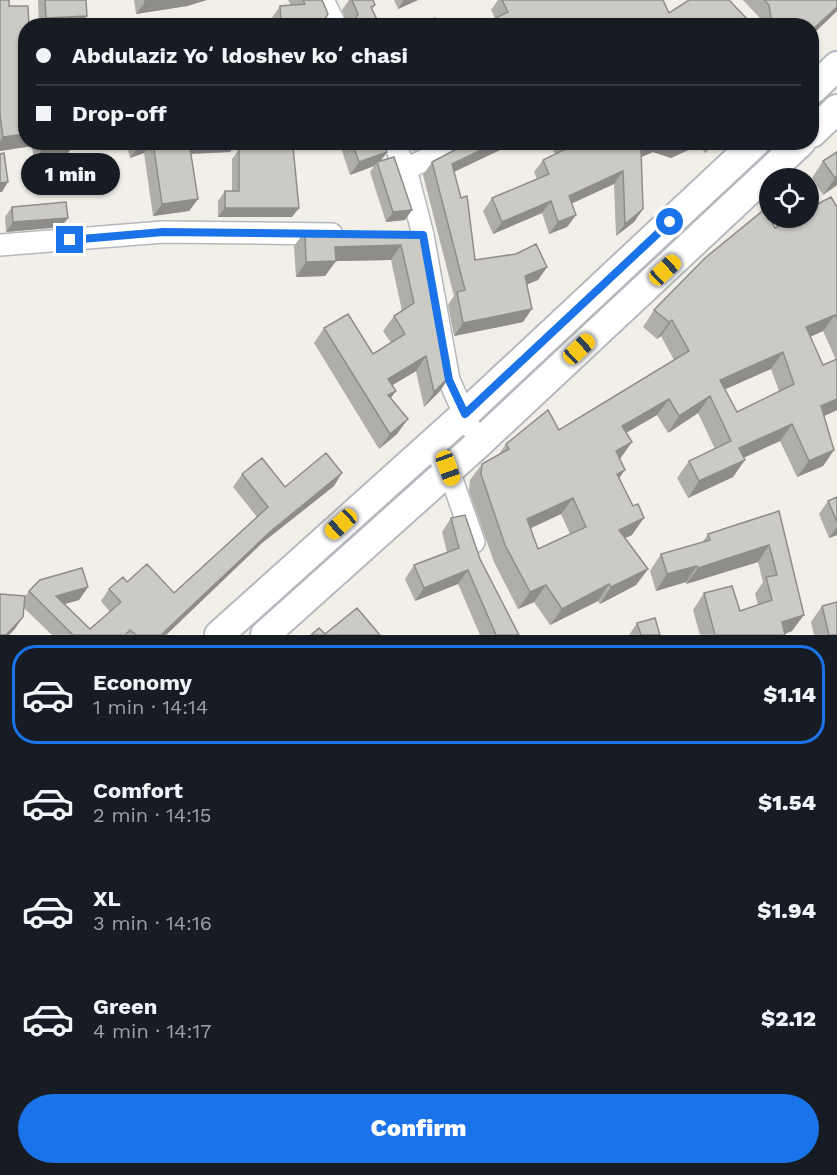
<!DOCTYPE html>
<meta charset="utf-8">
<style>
body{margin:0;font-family:"Work Sans",sans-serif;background:#20242c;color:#f1f3f6;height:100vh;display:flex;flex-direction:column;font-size:22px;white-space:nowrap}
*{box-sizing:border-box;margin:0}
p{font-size:20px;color:#9ea1a6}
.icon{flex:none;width:33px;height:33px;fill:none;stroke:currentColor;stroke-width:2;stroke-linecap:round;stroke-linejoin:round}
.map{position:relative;height:635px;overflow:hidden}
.side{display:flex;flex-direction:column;background:#171b24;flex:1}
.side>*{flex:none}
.hud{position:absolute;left:18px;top:18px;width:801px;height:132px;border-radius:24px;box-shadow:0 2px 4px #0004;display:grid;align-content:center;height:132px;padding:0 18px;background:#171b24}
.tools{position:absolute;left:759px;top:168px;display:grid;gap:12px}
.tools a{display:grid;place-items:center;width:60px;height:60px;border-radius:50%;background:#171b24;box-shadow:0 2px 4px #0004;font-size:30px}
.end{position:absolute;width:27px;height:27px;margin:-14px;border:8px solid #1a73e8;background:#fff;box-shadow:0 0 0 3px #fff}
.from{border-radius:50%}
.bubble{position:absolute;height:42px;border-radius:21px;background:#171b24;box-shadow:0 2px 4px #0004;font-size:20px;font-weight:800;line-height:42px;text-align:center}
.car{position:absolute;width:18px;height:36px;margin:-18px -9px;border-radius:8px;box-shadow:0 0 4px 2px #0007;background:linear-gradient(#f5c518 24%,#345 0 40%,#f5c518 0 76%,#345 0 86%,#f5c518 0)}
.hud b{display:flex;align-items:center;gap:21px;height:57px;font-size:22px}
.hud b+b{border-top:2px solid #363941}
.hud i{width:15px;height:15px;background:#f1f3f6}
ul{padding:10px 0 0;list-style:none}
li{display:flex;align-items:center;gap:18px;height:99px;margin:0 12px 9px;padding:0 6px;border:3px solid transparent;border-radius:24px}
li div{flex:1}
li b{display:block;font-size:22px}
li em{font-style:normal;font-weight:800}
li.selected{border-color:#1a73e8}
li>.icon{width:54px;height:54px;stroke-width:1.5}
.cta{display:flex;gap:12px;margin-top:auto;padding:12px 18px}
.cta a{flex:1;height:69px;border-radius:36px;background:#1a73e8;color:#fff;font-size:24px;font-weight:800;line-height:69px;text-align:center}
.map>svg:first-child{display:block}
</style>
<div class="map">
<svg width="837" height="635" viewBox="0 0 837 635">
<rect width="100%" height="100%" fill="#f1efe8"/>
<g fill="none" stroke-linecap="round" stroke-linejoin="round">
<g stroke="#b5b8bc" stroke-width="24">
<path id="minor" d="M323 0 336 26
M393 142 406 169 423 235 449 380 470 427
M406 169 462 142
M0 245 163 232 332 234
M428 445 448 468 474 542"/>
</g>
<g stroke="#b6babf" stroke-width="32">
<path id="secondary" d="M812 90 837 66
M812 133 837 109
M219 635 465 414 756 142
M265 635 477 445 801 142"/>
</g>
<use href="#minor" stroke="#fff" stroke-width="21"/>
<use href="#secondary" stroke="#fff" stroke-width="28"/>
</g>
<path fill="#afaea9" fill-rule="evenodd" d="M0 0 9 6 26 142H75L67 155 34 160 32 146 0 151Z
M38 0H86L80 26H39Z
M134 0H207L187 6 136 14Z
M288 0H322L325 26H240L241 23 271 21V19L280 6 291 5Z
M349 0H373L375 5 372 9 380 26H348L342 10Z
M394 0H418L398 9Z
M498 0H663L669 13 750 22 760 26H480L495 18 491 10Z
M743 0H837V11L812 35V26H761L760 18Z
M126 142H237L230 152 191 154 198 199 189 211 153 216 144 153 130 158Z
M339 142H383L387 152 380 161 405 220 386 222 370 172 374 166 350 175Z
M409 142H432L414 151Z
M517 142 454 172 475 260 547 267 538 280 527 284 523 322 454 336 448 305 454 296 423 175 432 162Z
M549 142H716L705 153 699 145 671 158 653 152 641 157 643 209 634 222 616 236 614 184 572 203 576 215 567 227 549 234 542 213 493 234 483 211 492 198 537 179 534 172 543 160 555 154Z
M239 149 299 208 292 217H218V201L225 191H232V159Z
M837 152V185L823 195 812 178 823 161Z
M12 207 68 218 61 227 6 232 5 217Z
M837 207V410L824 416 834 450 823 466 797 477 780 441 744 457 733 477 688 498 677 478 689 461 715 449 698 413 668 433 657 415 626 433 619 459V478L632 535 625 538 648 569 636 585 600 604 598 601 550 625 534 602 518 609 494 562 469 491 470 480 482 464 499 454 506 444 559 430 674 360 661 336 657 339 643 327 654 310 775 228ZM823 331 836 360 823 365 810 337ZM771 369 779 391 737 412 725 389ZM561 514 570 534 538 549 531 528Z
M305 231 420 233 450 376 440 391 424 407 416 371 392 385 396 391 390 398 397 434 379 449 314 343 324 328 373 354 391 343 383 331 394 316 402 311 391 260 336 261 325 276 296 277 294 246Z
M242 474 285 487 334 486 262 543 166 635H52L24 608 23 617 14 630 25 597 29 591 88 587 79 600 64 604 90 629 110 612 101 601 109 589 127 582 174 593 257 517 233 487Z
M837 497V535L829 538 819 514 828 501Z
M779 511 792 631 784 634 785 635H700L693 610 704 593 740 611 758 605 755 594 763 582 758 562 686 584V582L656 591 650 571 661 554 702 543 708 534Z
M451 518 480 559 519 635H480L458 584 415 601 405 579 414 565 447 552 442 532Z
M822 606 837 635H814L811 622Z
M637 623 660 635H629Z"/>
<path fill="#8f8d8a" d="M157 0H207L187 6 136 14 145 2Z
M404 0H418L398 9Z
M837 7V11L812 35V30Z
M87 16 80 26H41L46 18Z
M591 20 587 26H579Z
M26 134V142H34L32 146 0 151V142L3 137Z
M61 142H75L67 155 34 160 45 145Z
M149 142H152L144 153 130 158 139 146Z
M189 142H237L230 152 181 154Z
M420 142H432L414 151Z
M498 142H517L443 177 452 164Z
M655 142H701L699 145 671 158 653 152 632 161 641 149Z
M713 142H716L705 153Z
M387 152 378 165 377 162 374 166 350 175 359 162Z
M623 171 614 184 560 209 569 196Z
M837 176V185L823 195 835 178Z
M8 182 2 192H0V183Z
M198 199 189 211 153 216 162 204Z
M551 201 542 213 493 234 502 222Z
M225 208H299L292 217H218Z
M643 209 634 222 616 236 625 224Z
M412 210 405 220 386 222 393 212Z
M576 215 567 227 549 234 558 222Z
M68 218 61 227 6 232 13 222Z
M401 245 391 260 336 261 325 276 296 277 306 262 335 247Z
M547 267 538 280 516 289 525 276Z
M532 309 523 322 454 336 463 323Z
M835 315 823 331 794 344 806 327Z
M672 320 661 336 657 339 669 322Z
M783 352 771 369 708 397 720 380Z
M426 356 416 371 378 394 388 379Z
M450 376 440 391 424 407 434 392Z
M396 391 385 406 388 395Z
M710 396 698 413 668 433 679 416Z
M669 399 657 415 610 442 622 426Z
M837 399V410L809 423 821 406Z
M408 419 397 434 379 449 390 434Z
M792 424 780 441 728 465 739 448Z
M632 442 620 459 604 468 616 451Z
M834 450 823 466 797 477 809 461Z
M745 460 733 477 688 498 699 481Z
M625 470 613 487 617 474Z
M342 473 334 486 262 543 166 635H161L271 531Z
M573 498 561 514 516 535 527 519Z
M644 518 632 535 607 546 619 530Z
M837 527V535L829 538Z
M769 545 758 562 686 584 698 568Z
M697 566 686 582 656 591 667 574Z
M648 569 636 585 600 604 611 587Z
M468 570 458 584 415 601 424 588Z
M609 584 598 601 550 625 562 609Z
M546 585 534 602 518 609 530 592Z
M88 587 79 600 47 609 56 596Z
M804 615 792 631 781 635 782 622Z
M23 617 14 630 9 635H6Z"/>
<path fill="#cccac5" stroke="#8f8d8a" stroke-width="1.5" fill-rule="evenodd" d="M0 0H9V6H28L29 26H26V134L3 137 0 115Z
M45 0H86L87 16 46 18Z
M145 0H157L145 2Z
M303 0H322L328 14 325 19V26H241V23L281 20 280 6 305 4Z
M352 0H373L375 5 371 7 380 26H358L355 20 358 14Z
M502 0H663L669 13 689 0H729L750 22 760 26H594L591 20 579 26H480L508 12Z
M764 0H837V7L812 30V26H761L771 18 769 5Z
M435 18 439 26H419Z
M44 142H61L45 145Z
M138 142H149L139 146Z
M153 142H189L198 199 162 204Z
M352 142H383L387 152 359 162Z
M470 142H498L452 164 461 198 467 196 475 260 516 254 536 244 547 267 525 276 532 309 463 323 457 292 465 290 432 162Z
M565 142H655L641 149 643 209 625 224 623 171 569 196 576 215 558 222 551 201 502 222 492 198 549 174 543 160 568 148Z
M671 142H686L680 146Z
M293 147 299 208H225V191H239V149Z
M837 152V176L835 178 823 161Z
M4 153 8 182 0 183V154Z
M394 157 412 210 393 212 377 162Z
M831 197 837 207V319L835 315 806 327 823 365 837 359V399L821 406 834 450 809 461 792 424 739 448 745 460 699 481 689 461 731 441 710 396 679 416 669 399 622 426 632 442 616 451 625 470 617 474 633 506 638 504 644 518 619 530 648 569 611 587 609 584 562 609 546 585 530 592 505 545 481 474 482 464 509 449 506 444 548 410 559 430 689 351 672 320 669 322 654 310 705 258 765 209 775 228 793 218H808V209ZM783 352 794 384 737 412 720 380ZM573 498 586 527 538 549 527 519Z
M66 202 68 218 13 222 12 207Z
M305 231 420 233 450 376 434 392 426 356 388 379 396 391 388 395 408 419 390 434 324 328 348 314 373 354 405 334 394 316 414 303 401 245 335 247 336 261 306 262Z
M326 453 342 473 271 531 161 635H136L130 630 125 635H73L29 591 40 580 82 568 88 587 56 596 90 629 121 602 109 589 123 577 127 582 147 564 174 593 268 507 242 474 262 458 285 487Z
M837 497V522L828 501Z
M779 511 804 615 782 622 785 635H715L704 593 732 586 740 611 772 600 766 577 777 575 769 545 698 568 697 566 667 574 661 554 710 540 708 534Z
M465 515 480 559 519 635H496L468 570 424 588 414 565 459 548 451 518Z
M0 594 25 596 23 617 6 635H0Z
M837 602V635H829L822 606Z
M357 608 380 635H311L319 628 325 634Z
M655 618 660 635H641L637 623Z"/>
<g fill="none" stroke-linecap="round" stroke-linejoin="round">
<path stroke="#1a73e8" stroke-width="8" d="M70 240 163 232 423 235 449 380 465 414 670 222"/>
</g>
</svg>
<div class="tools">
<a><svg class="icon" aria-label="locate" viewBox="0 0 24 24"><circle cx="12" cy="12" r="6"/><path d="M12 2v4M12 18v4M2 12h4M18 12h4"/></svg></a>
</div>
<i class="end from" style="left:670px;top:222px"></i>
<i class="end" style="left:70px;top:240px"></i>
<div class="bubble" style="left:21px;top:153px;width:99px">1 min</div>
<i class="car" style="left:665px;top:270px;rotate:47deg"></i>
<i class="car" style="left:579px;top:349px;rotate:47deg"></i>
<i class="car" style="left:448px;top:468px;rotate:160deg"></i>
<i class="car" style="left:341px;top:524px;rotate:228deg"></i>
<div class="hud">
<b><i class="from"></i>Abdulaziz Yoʻldoshev koʻchasi</b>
<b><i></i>Drop-off</b>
</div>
</div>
<section class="side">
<ul>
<li class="selected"><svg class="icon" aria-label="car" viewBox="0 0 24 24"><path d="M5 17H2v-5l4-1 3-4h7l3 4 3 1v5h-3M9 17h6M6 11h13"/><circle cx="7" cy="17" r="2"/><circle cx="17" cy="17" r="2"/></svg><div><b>Economy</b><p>1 min · 14:14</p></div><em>$1.14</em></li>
<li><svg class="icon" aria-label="car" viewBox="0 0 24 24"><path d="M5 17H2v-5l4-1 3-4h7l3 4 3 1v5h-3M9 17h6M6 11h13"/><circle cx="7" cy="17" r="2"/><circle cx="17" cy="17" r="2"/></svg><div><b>Comfort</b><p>2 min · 14:15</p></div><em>$1.54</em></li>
<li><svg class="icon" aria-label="car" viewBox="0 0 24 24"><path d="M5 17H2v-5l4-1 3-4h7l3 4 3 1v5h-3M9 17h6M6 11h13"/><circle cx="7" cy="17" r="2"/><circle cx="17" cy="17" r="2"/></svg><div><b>XL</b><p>3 min · 14:16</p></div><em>$1.94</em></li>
<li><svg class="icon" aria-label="car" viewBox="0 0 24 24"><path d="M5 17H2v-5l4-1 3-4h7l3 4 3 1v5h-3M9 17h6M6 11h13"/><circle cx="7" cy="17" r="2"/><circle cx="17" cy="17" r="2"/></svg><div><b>Green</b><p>4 min · 14:17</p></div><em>$2.12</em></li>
</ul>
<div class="cta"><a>Confirm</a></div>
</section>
